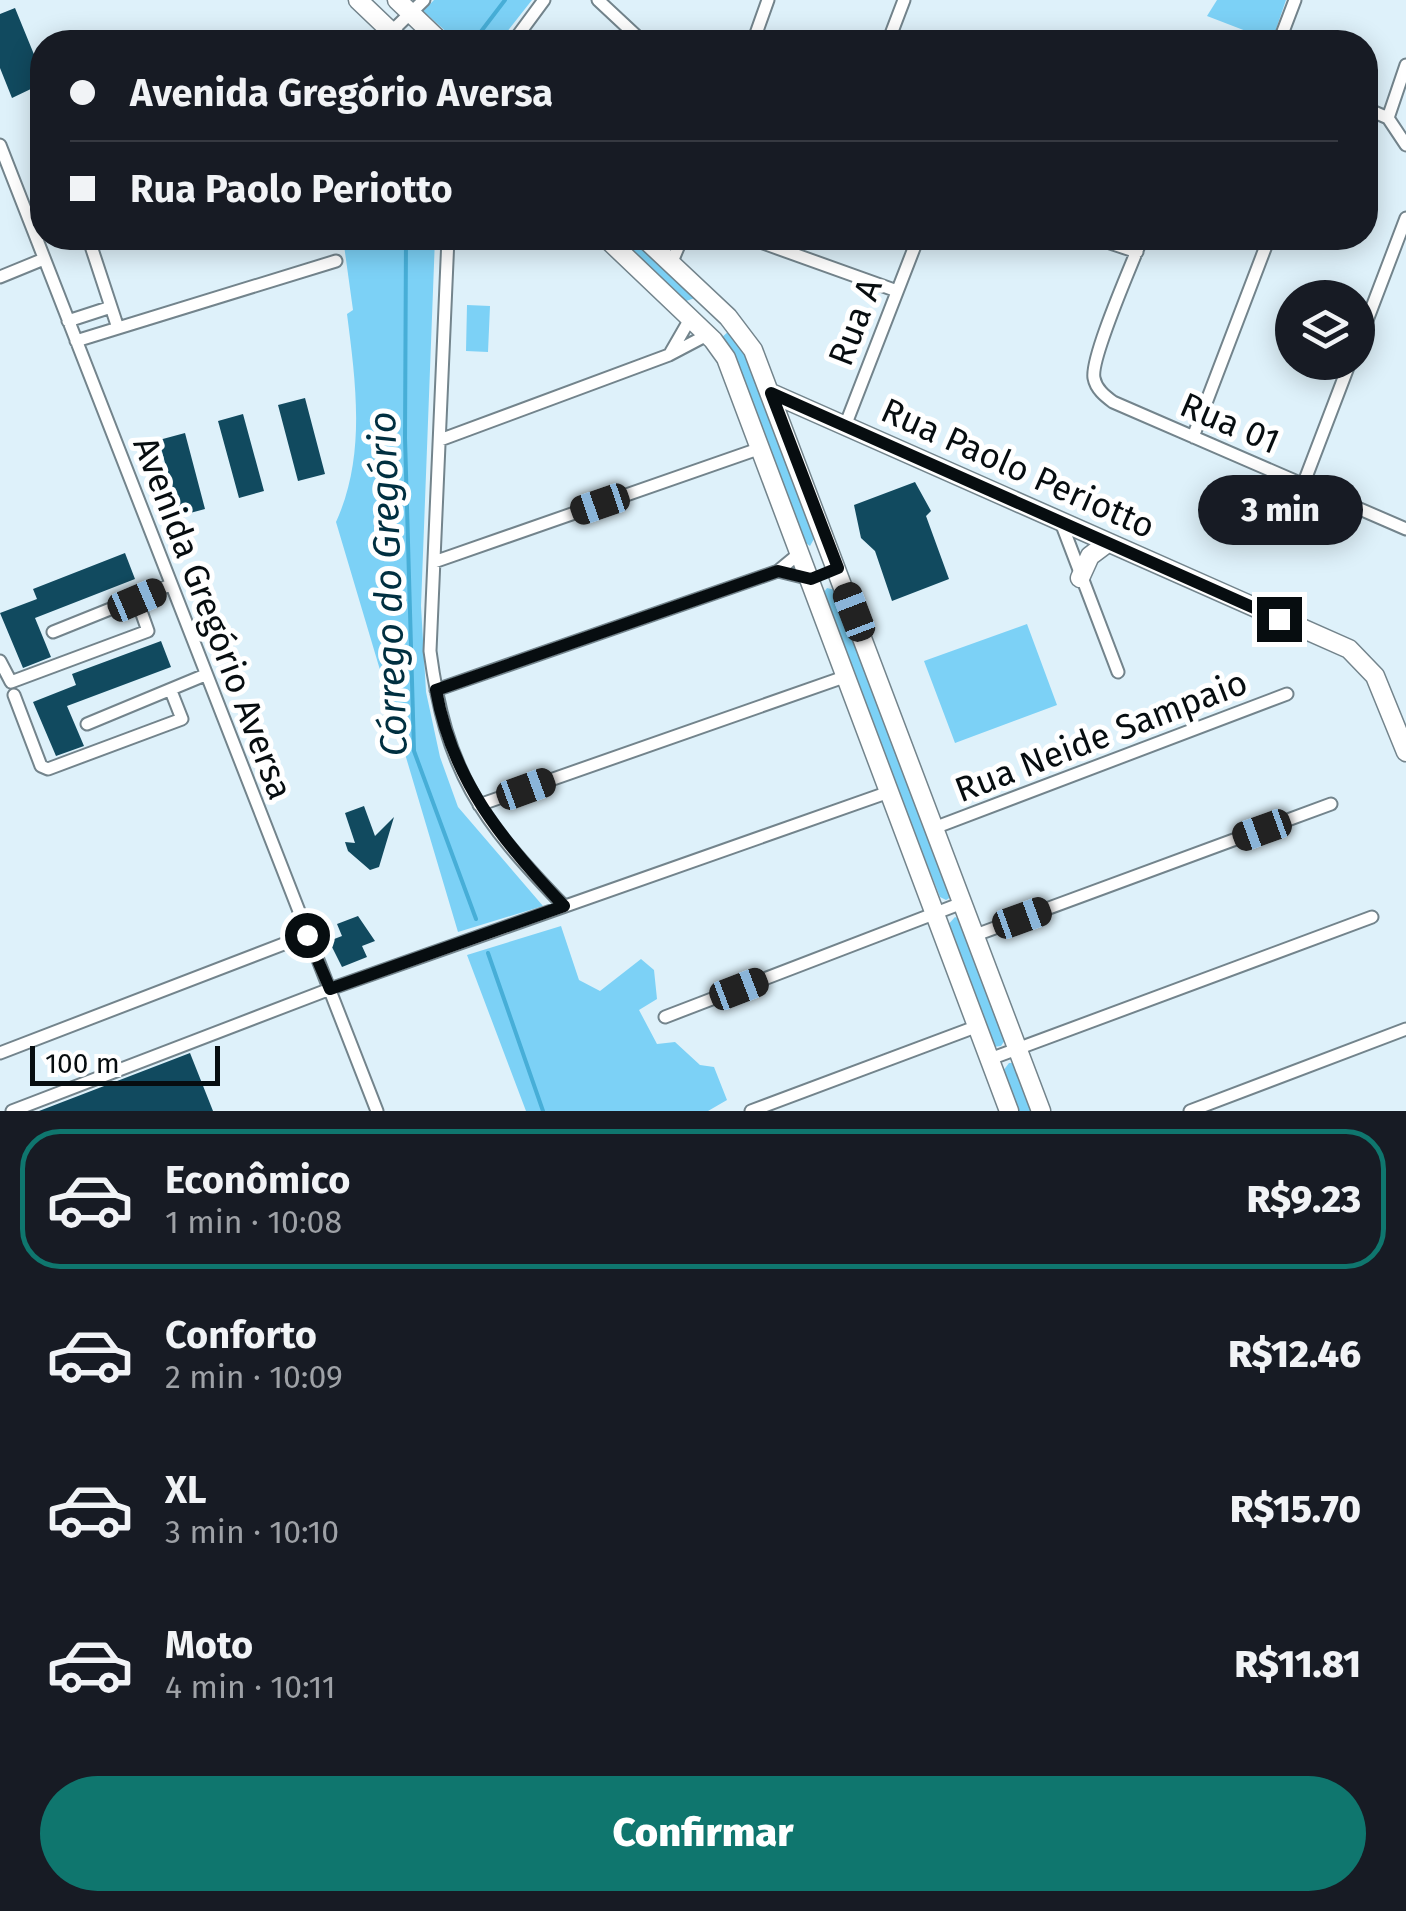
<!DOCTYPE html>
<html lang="pt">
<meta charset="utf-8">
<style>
body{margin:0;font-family:"Fira Sans",sans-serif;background:#242831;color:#f1f3f6;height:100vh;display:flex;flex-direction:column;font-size:38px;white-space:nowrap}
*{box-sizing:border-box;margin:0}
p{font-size:32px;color:#9ea1a6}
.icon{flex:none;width:55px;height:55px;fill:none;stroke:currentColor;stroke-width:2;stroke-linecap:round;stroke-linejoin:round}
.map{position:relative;height:1111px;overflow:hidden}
.details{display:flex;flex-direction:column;background:#171b24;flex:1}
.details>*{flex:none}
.guide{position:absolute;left:30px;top:30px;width:1348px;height:220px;border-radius:40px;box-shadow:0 5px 25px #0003;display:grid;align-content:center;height:220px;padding:0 40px;background:#171b24}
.buttons{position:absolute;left:1275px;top:280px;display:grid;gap:20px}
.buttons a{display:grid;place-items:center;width:100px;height:100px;border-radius:50%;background:#171b24;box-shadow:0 5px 25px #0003;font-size:50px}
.scale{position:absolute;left:30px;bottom:25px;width:190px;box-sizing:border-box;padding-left:10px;border:5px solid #070d10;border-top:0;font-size:28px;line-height:35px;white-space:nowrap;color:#070d10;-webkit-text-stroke:8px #fff;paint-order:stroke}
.end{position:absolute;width:45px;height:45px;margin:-22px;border:12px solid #070d10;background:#fff;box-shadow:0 0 0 5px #fff}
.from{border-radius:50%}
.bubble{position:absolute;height:70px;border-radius:35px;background:#171b24;box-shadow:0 5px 25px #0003;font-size:32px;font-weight:800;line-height:70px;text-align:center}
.car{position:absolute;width:30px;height:60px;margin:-30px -15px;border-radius:12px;box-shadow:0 0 8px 2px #0007;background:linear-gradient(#222 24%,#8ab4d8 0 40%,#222 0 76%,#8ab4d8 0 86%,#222 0)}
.guide b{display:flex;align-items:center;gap:35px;height:95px;font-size:38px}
.guide b+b{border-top:2px solid #363941}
.guide i{width:25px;height:25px;background:#f1f3f6}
ul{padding:18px 0 0;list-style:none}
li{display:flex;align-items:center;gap:30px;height:140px;margin:0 20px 15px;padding:0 20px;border:5px solid transparent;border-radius:40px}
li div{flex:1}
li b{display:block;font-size:38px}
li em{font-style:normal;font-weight:800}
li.selected{border-color:#0f766e}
li>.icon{width:90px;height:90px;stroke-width:1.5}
.button{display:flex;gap:20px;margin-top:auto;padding:20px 40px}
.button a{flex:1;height:115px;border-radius:60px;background:#0f766e;color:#fff;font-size:40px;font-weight:800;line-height:115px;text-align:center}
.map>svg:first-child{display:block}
</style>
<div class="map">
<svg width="1406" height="1111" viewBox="0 0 1406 1111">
<rect width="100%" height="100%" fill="#def1fa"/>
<path fill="#7cd1f6" d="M434 0H532L499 42H458L423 11Z
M1217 0H1286L1272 41 1207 16Z
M343 238H435L421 606 426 692 440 757 458 807 543 906 458 932 336 522C366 456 356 384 347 314L353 310Z
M616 238H636L695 298 683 302Z
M467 305 490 306 488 352 466 351Z
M729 331 739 338 815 537 810 546 800 539 736 360 721 338Z
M827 588 835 590 951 897 946 900 940 897 821 596Z
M1027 624 1057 705 955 743 924 661Z
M955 917 964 921 1005 1040 1001 1046 994 1047 947 926Z
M561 926 579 980 600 991 641 959 654 970 657 999 639 1010 657 1044 675 1042 700 1065 714 1067 727 1100 708 1111H526L467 955Z
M1009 1063H1015L1036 1111H1017L1003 1071Z"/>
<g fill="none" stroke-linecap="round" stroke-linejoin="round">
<path stroke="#47aed7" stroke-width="4" d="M473 42 505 0
M406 238 405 438 414 751 476 919
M488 953 543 1111"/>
</g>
<path fill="#114a5f" d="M15 8 42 74 31 79 35 87 12 98 0 68V14Z
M305 398 325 474 298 481 278 405Z
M243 414 264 491 239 498 218 421Z
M185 433 205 509 179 516 159 440Z
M915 482 931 511 926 516 949 579 892 601 875 551 861 538 854 505Z
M125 553 135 579 35 618 51 657 23 668 0 613 37 599 33 589Z
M161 641 171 667 67 706 84 746 56 756 33 702 76 685 72 674Z
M364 806 375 836 394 817 379 867 370 870 348 851 345 842 355 843 345 813Z
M358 916 375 941 362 946 367 957 342 967 329 941 342 936 337 924Z
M190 1053 213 1111H39Z"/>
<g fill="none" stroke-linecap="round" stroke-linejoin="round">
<g stroke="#73848c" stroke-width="15">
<path id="street" d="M598 0 643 42
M391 32 424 0
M889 40 976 38
M513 42 544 0
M753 42 768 0
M888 42 904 0
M1279 42 1295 0
M1365 108 1388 118 1406 145
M1388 118 1406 65
M0 145 377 1111
M98 238 89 240 117 325
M448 238 430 651C446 772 480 819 564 906
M749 238 897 291
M1095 238 1137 252
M1142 238C1133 262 1090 358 1094 378 1096 389 1105 396 1113 402L1406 529
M671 264 682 238
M0 277 44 259
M68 321 111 307
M76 341 336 261
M1358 344 1406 218
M671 352 690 319
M845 426 918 238
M1193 437 1269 238
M440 440 669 355 707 335
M1303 485 1350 362
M1062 525 1118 672
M434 562 761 448
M778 571 811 579
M53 632 170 585
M0 661 11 682 148 631 137 600
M436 690 778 571 801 552
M14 695 41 766 48 769 182 719 171 691
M87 724 205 675
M479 805 847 676
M934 828 1287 694
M973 936 1331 804
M665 1017 962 903
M0 1053 307 935
M990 1059 1372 917
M12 1111 330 989 889 792
M751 1111 978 1026
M1190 1111 1406 1029"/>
</g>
<g stroke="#73848c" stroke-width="21">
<path id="secondary" d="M358 0 402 42
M397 0 441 42
M606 238 713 340 726 358 1009 1111
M644 238 728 317 753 350 1041 1111
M771 393 1349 649 1375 676 1406 752
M1080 578 1090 556 1106 544"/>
</g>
<use href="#street" stroke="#fff" stroke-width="11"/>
<use href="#secondary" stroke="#fff" stroke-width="18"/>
</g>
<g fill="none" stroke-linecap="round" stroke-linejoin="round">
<path stroke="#070d10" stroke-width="12" d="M307 935 330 989 564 906C503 842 452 780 436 690L778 571 811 579 838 568 771 393 1279 619"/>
</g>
<g text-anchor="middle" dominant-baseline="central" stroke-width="10" stroke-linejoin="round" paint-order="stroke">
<g font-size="35" fill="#070d10" stroke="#fff">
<text transform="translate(855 322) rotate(-69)">Rua A</text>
<text transform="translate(1230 423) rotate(23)">Rua 01</text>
<text transform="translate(1018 468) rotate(24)">Rua Paolo Periotto</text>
<text transform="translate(213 618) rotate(69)">Avenida Gregório Aversa</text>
<text transform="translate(1101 736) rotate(-21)">Rua Neide Sampaio</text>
</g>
<g font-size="38" font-style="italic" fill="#002f40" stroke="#fff">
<text transform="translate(388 584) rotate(-92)">Córrego do Gregório</text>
</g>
</g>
</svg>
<div class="buttons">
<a><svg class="icon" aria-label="layers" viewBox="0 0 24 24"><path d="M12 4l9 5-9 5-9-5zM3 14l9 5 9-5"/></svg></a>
</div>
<div class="scale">100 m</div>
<i class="end from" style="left:307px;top:935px"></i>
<i class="end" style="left:1279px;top:619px"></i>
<div class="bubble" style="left:1198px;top:475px;width:165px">3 min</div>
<i class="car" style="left:600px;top:504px;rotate:251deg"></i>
<i class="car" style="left:137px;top:600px;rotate:67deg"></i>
<i class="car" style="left:854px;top:612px;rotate:339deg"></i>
<i class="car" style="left:526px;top:789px;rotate:70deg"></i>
<i class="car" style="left:1262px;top:830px;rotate:250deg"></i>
<i class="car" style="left:1022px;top:918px;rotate:70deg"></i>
<i class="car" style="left:739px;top:989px;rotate:69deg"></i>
<div class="guide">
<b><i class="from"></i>Avenida Gregório Aversa</b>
<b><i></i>Rua Paolo Periotto</b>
</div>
</div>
<section class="details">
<ul>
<li class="selected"><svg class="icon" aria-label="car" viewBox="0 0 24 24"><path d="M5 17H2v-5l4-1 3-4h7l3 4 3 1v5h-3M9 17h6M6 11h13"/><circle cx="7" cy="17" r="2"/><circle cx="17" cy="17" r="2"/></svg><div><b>Econômico</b><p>1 min · 10:08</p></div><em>R$9.23</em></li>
<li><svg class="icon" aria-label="car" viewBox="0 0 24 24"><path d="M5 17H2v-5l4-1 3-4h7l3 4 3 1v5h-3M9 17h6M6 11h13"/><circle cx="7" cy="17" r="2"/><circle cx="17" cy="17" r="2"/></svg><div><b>Conforto</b><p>2 min · 10:09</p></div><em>R$12.46</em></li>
<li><svg class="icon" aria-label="car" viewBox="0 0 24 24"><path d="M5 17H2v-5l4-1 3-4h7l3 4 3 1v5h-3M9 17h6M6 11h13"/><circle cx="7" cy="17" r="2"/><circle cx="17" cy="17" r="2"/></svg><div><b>XL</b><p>3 min · 10:10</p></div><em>R$15.70</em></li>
<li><svg class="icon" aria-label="car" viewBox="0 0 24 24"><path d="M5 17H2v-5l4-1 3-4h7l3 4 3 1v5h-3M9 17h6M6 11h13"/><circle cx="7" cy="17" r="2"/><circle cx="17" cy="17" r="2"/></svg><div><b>Moto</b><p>4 min · 10:11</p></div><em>R$11.81</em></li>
</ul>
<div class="button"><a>Confirmar</a></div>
</section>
